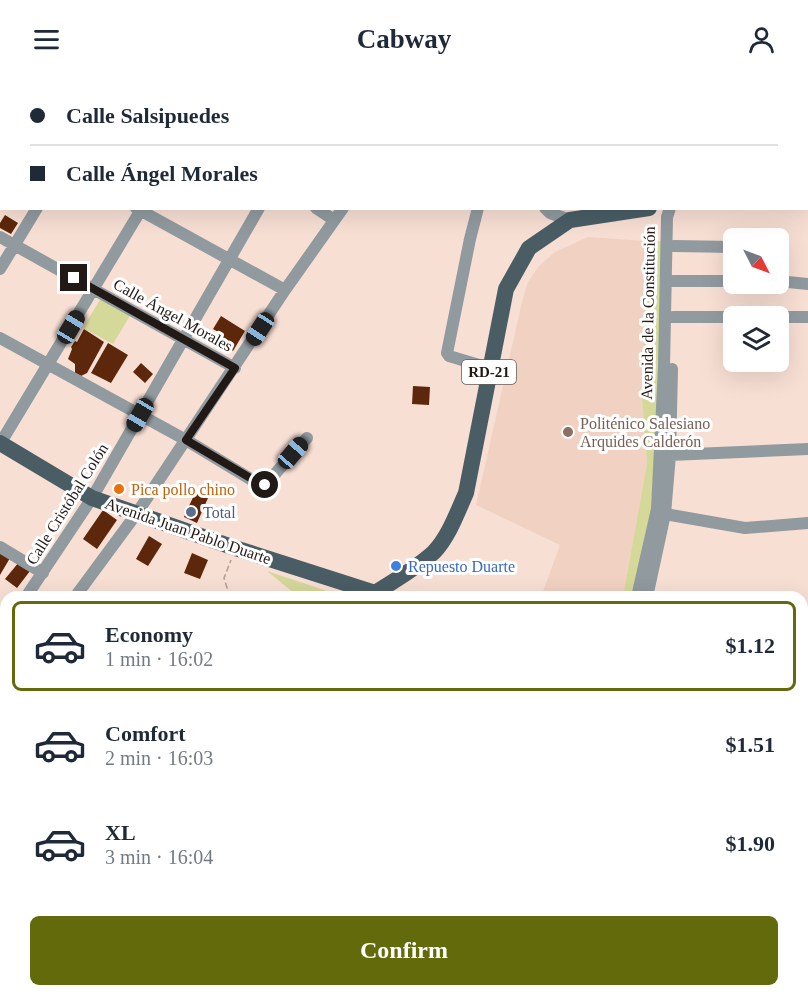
<!DOCTYPE html>
<meta charset="utf-8">
<style>
body{margin:0;font-family:Georgia,serif;background:#f6f6f7;color:#1f2937;height:100vh;display:flex;flex-direction:column;font-size:22px;white-space:nowrap}
*{box-sizing:border-box;margin:0}
p{font-size:20px;color:#747a83}
.icon{flex:none;width:33px;height:33px;fill:none;stroke:currentColor;stroke-width:2;stroke-linecap:round;stroke-linejoin:round}
.map{position:relative;flex:1;overflow:hidden}
.drawer{position:absolute;left:0px;top:513px;width:808px;height:406px;display:flex;flex-direction:column;background:#fff;border-radius:18px 18px 0 0;box-shadow:0 6px 24px #0002}
.drawer>*{flex:none}
.guide{position:absolute;left:0px;top:0px;width:808px;height:132px;box-shadow:0 6px 24px #0002;display:grid;align-content:center;height:132px;padding:0 30px;background:#fff}
.needle{width:39px;rotate:132deg}
.buttons{position:absolute;left:723px;top:150px;display:grid;gap:12px}
.buttons a{display:grid;place-items:center;width:66px;height:66px;border-radius:9px;background:#fff;box-shadow:0 6px 24px #0002;font-size:30px}
.end{position:absolute;width:27px;height:27px;margin:-14px;border:8px solid #211915;background:#fff;box-shadow:0 0 0 3px #fff}
.from{border-radius:50%}
.car{position:absolute;width:18px;height:36px;margin:-18px -9px;border-radius:8px;box-shadow:0 0 4px 2px #0007;background:linear-gradient(#222 24%,#8ab4d8 0 40%,#222 0 76%,#8ab4d8 0 86%,#222 0)}
.guide b{display:flex;align-items:center;gap:21px;height:57px;font-size:22px}
.guide b+b{border-top:2px solid #e0e1e3}
.guide i{width:15px;height:15px;background:#1f2937}
ul{padding:10px 0 0;list-style:none}
li{display:flex;align-items:center;gap:18px;height:90px;margin:0 12px 9px;padding:0 18px;border:3px solid transparent;border-radius:9px}
li div{flex:1}
li b{display:block;font-size:22px}
li em{font-style:normal;font-weight:700}
li.selected{border-color:#636a0c}
li>.icon{width:54px;height:54px;stroke-width:1.5}
.button{display:flex;gap:12px;margin-top:auto;padding:12px 30px}
.button a{flex:1;height:69px;border-radius:9px;background:#636a0c;color:#fff;font-size:24px;font-weight:700;line-height:69px;text-align:center}
header{display:flex;justify-content:space-between;align-items:center;height:78px;padding:0 30px;background:#fff;font-size:27px;font-weight:700}
.map>svg:first-child{display:block}
</style>
<header><svg class="icon" aria-label="menu" viewBox="0 0 24 24"><path d="M4 6h16M4 12h16M4 18h16"/></svg>Cabway<svg class="icon" aria-label="person" viewBox="0 0 24 24"><circle cx="12" cy="8" r="4"/><path d="M4 21q1-7 8-7t8 7"/></svg></header>
<div class="map">
<svg width="808" height="919" viewBox="0 0 808 919">
<rect width="100%" height="100%" fill="#f8dfd4"/>
<path fill="#f1d1c2" d="M588 159 646 163 642 322 647 385 623 519H541L560 467 476 427 522 224 528 204 539 188 555 174Z"/>
<path fill="#d4d899" d="M646 163H662L660 386 637 519H623L647 385 642 322Z
M101 220 131 236 113 266 83 250Z
M267 493 345 519H296L294 515Z"/>
<path fill="#5c270a" d="M5 137 18 145 11 156 0 150V145Z
M221 238 245 253 233 273 215 263 220 255 213 251Z
M84 251 104 264 87 295 81 298 75 295V286L68 281 72 271 71 269 75 263 77 264Z
M108 265 128 277 111 305 91 295Z
M141 285 153 296 145 305 133 294Z
M413 308 430 309 429 327 412 326Z
M195 415 208 420 197 445 184 439Z
M103 432 117 442 97 471 83 461Z
M149 458 162 466 148 488 136 481Z
M0 474 10 480 0 497Z
M192 475 208 482 200 501 184 495Z
M19 484 30 493 17 510 5 501Z
M137 914H152L150 919H135Z"/>
<g fill="none" stroke-linecap="round" stroke-linejoin="round">
<path stroke="#b09d94" stroke-width="1.5" stroke-dasharray="6 3" stroke-linecap="butt" d="M230 519 224 500 231 482"/>
<path stroke="#909a9f" stroke-width="12" d="M88 0 91 2
M259 0 262 2
M601 0 602 2
M13 2 14 0
M115 2 116 0
M220 2 221 0
M332 2V0
M441 2 442 0
M0 26 2 24
M0 56 2 57
M807 73H808
M807 93 808 96
M136 130 285 212
M316 130 334 142
M478 130 470 161 447 275 449 278 489 290
M545 130 550 135 570 142
M0 159 235 290
M674 168 734 169
M0 191 37 130
M673 203H734
M778 203 808 206
M673 239H734
M778 239H808
M0 260 186 362 262 408 265 407 307 360
M0 366 142 130
M670 377 808 371
M665 436 745 450 808 445
M0 469 43 495
M26 519 92 420 259 130
M75 519 137 435 285 212 343 130
M637 519 657 431 664 289 667 139 670 130
M647 519 665 436 670 377 672 291
M0 556 6 548
M0 569 6 572
M802 589 808 591
M0 623 6 615
M802 632 808 635
M273 914 290 919
M503 914 520 919
M0 917 6 912
M207 919 209 914
M330 919 332 914
M451 919 454 914"/>
<path stroke="#4a5d65" stroke-width="16" d="M807 105H808
M0 365 92 420 235 470 385 518
M375 515C395 502 417 490 434 474 449 458 457 435 466 415L506 211 529 170 570 142 649 130
M624 914 626 919"/>
</g>
<g fill="none" stroke-linecap="round" stroke-linejoin="round">
<path stroke="#211915" stroke-width="8" d="M74 200 235 290 186 362 262 407H265"/>
</g>
<circle fill="#8d6e63" stroke="#fff" stroke-width="2" cx="568" cy="354" r="6"/>
<circle fill="#e8710a" stroke="#fff" stroke-width="2" cx="119" cy="411" r="6"/>
<circle fill="#5c6f8a" stroke="#fff" stroke-width="2" cx="191" cy="434" r="6"/>
<circle fill="#3f7fe0" stroke="#fff" stroke-width="2" cx="396" cy="488" r="6"/>
<g text-anchor="middle" dominant-baseline="central" stroke-width="6" stroke-linejoin="round" paint-order="stroke">
<rect fill="#fff" stroke="#645e5b" stroke-width="1.5" x="462" y="282" width="54" height="24" rx="4.5"/>
<g font-size="15" font-weight="bold" fill="#211915">
<text x="489" y="294">RD-21</text>
</g>
<g font-size="16" fill="#211915" stroke="#fff">
<text transform="translate(648 235) rotate(-89)">Avenida de la Constitución</text>
<text transform="translate(173 237) rotate(29)">Calle Ángel Morales</text>
<text transform="translate(67 426) rotate(-58)">Calle Cristóbal Colón</text>
<text transform="translate(188 453) rotate(19)">Avenida Juan Pablo Duarte</text>
</g>
<g font-size="16" fill="#785e54" stroke="#fff" text-anchor="start">
<text x="580" y="345">Politénico Salesiano<tspan x="580" dy="18">Arquides Calderón</tspan></text>
</g>
<g font-size="16" fill="#c56008" stroke="#fff" text-anchor="start">
<text x="131" y="411">Pica pollo chino</text>
</g>
<g font-size="16" fill="#4e5e75" stroke="#fff" text-anchor="start">
<text x="203" y="434">Total</text>
</g>
<g font-size="16" fill="#366cbe" stroke="#fff" text-anchor="start">
<text x="408" y="488">Repuesto Duarte</text>
</g>
</g>
</svg>
<div class="buttons">
<a><svg class="needle" viewBox="-14 -14 28 28"><path d="M0-13l5 13h-10z" fill="#e53935"/><path d="M0 13l5-13h-10z" fill="#747a83"/></svg></a>
<a><svg class="icon" aria-label="layers" viewBox="0 0 24 24"><path d="M12 4l9 5-9 5-9-5zM3 14l9 5 9-5"/></svg></a>
</div>
<i class="end from" style="left:265px;top:407px"></i>
<i class="end" style="left:74px;top:200px"></i>
<i class="car" style="left:71px;top:249px;rotate:31deg"></i>
<i class="car" style="left:260px;top:251px;rotate:213deg"></i>
<i class="car" style="left:140px;top:337px;rotate:210deg"></i>
<i class="car" style="left:293px;top:375px;rotate:41deg"></i>
<div class="guide">
<b><i class="from"></i>Calle Salsipuedes</b>
<b><i></i>Calle Ángel Morales</b>
</div>
<section class="drawer">
<ul>
<li class="selected"><svg class="icon" aria-label="car" viewBox="0 0 24 24"><path d="M5 17H2v-5l4-1 3-4h7l3 4 3 1v5h-3M9 17h6M6 11h13"/><circle cx="7" cy="17" r="2"/><circle cx="17" cy="17" r="2"/></svg><div><b>Economy</b><p>1 min · 16:02</p></div><em>$1.12</em></li>
<li><svg class="icon" aria-label="car" viewBox="0 0 24 24"><path d="M5 17H2v-5l4-1 3-4h7l3 4 3 1v5h-3M9 17h6M6 11h13"/><circle cx="7" cy="17" r="2"/><circle cx="17" cy="17" r="2"/></svg><div><b>Comfort</b><p>2 min · 16:03</p></div><em>$1.51</em></li>
<li><svg class="icon" aria-label="car" viewBox="0 0 24 24"><path d="M5 17H2v-5l4-1 3-4h7l3 4 3 1v5h-3M9 17h6M6 11h13"/><circle cx="7" cy="17" r="2"/><circle cx="17" cy="17" r="2"/></svg><div><b>XL</b><p>3 min · 16:04</p></div><em>$1.90</em></li>
</ul>
<div class="button"><a>Confirm</a></div>
</section>
</div>
